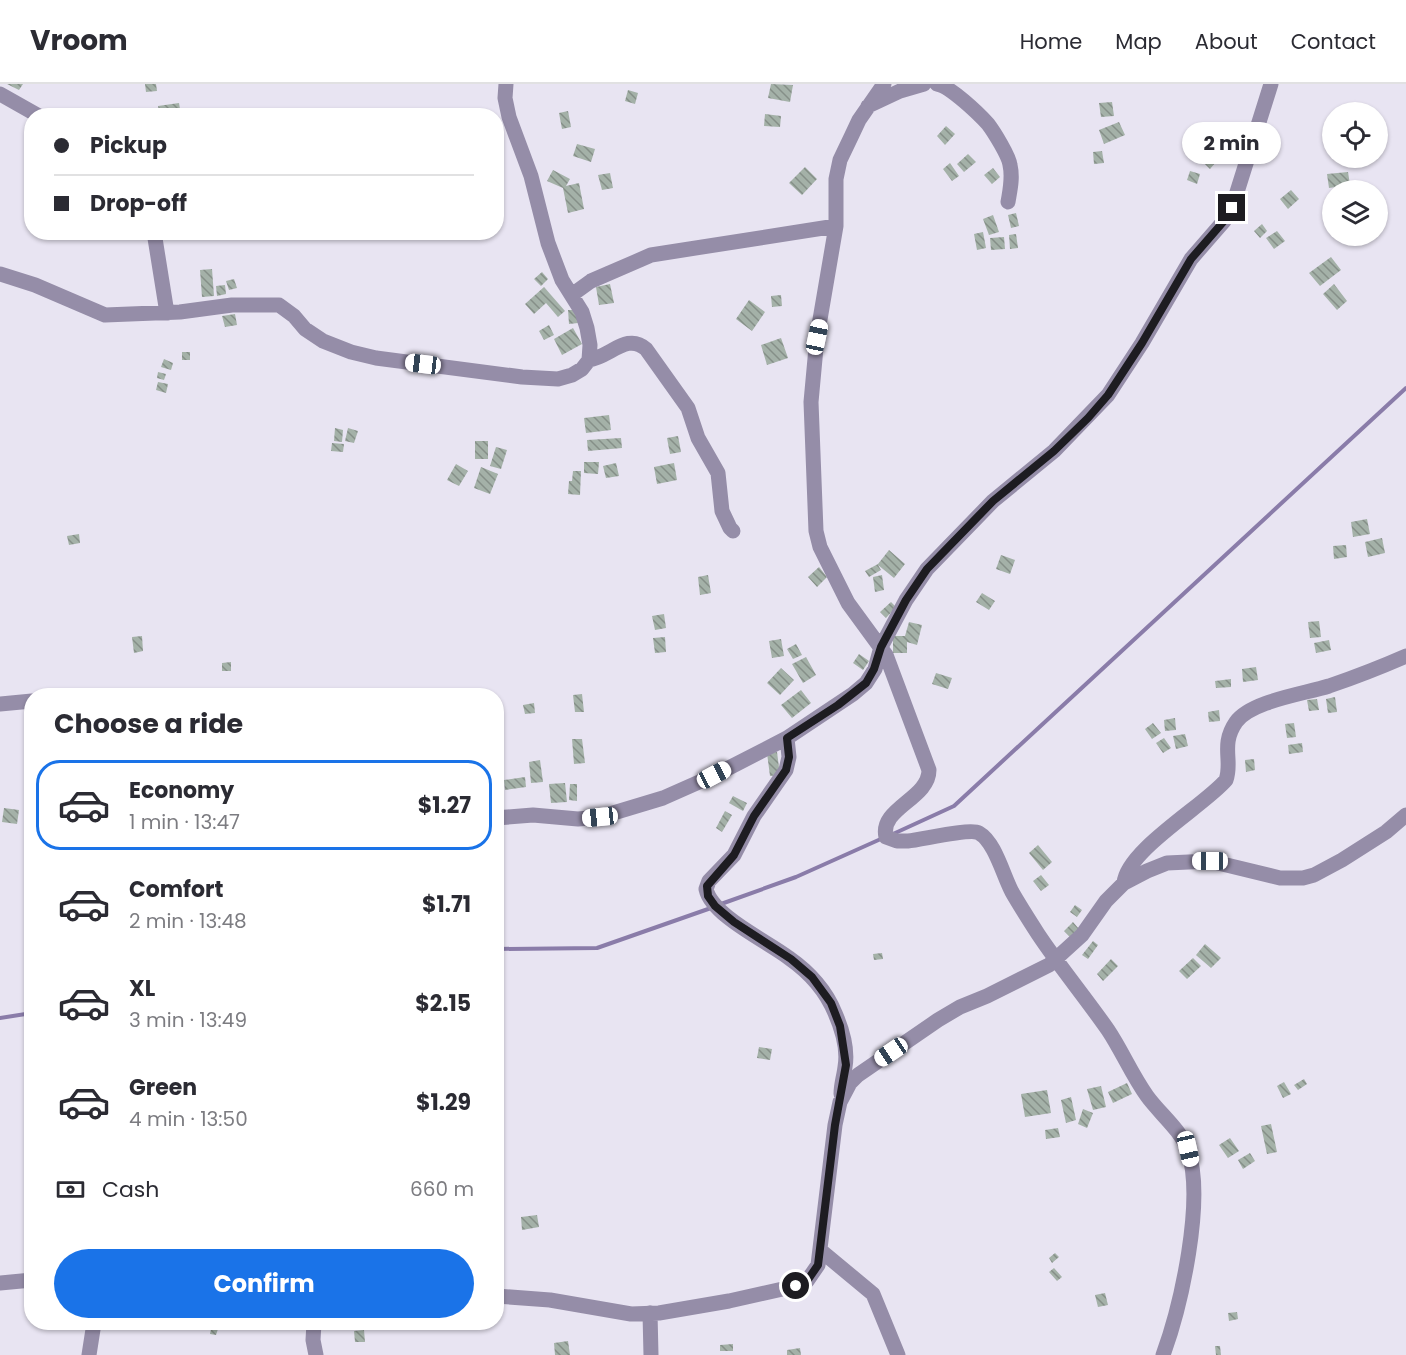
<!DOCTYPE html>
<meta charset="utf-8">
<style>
body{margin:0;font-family:Poppins,sans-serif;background:#f7f7f7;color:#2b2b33;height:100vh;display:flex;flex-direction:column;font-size:22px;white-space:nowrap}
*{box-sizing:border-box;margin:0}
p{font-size:20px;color:#7c7c81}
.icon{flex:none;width:33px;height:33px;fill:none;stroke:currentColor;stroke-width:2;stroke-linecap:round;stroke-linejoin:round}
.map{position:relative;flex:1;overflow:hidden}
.panel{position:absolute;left:24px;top:604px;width:480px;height:642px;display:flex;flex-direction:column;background:#fff;border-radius:24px;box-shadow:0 2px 4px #0004}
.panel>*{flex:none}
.hud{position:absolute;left:24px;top:24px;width:480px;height:132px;border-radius:24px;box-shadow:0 2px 4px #0004;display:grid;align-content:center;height:132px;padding:0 30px;background:#fff}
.controls{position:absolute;left:1322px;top:18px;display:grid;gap:12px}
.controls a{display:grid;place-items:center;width:66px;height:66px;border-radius:50%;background:#fff;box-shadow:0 2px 4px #0004;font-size:30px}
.end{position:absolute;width:27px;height:27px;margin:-14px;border:8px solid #1d1c21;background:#fff;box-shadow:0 0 0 3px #fff}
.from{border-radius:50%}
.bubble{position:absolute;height:42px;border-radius:21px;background:#fff;box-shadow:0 2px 4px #0004;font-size:20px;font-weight:700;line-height:42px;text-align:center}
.car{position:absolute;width:18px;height:36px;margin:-18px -9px;border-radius:8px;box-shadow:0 0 4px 2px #0007;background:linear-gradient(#fff 24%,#345 0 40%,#fff 0 76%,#345 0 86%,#fff 0)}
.hud b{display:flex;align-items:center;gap:21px;height:57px;font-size:22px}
.hud b+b{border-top:2px solid #e1e1e2}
.hud i{width:15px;height:15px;background:#2b2b33}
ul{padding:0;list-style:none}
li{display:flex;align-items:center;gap:18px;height:90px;margin:0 12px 9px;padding:0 18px;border:3px solid transparent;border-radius:24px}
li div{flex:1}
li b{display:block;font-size:22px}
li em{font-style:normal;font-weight:700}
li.active{border-color:#1a73e8}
li>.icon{width:54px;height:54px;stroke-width:1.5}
h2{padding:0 30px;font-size:27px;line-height:72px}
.pay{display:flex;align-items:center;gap:15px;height:66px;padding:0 30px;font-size:22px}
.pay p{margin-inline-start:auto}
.primary-button{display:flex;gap:12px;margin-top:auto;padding:12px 30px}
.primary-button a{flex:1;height:69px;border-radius:36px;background:#1a73e8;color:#fff;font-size:24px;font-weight:700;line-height:69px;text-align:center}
header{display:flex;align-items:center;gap:36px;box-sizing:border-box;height:84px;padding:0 30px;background:#fff;border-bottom:2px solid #e1e1e2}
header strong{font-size:28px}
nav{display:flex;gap:33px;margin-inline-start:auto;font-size:21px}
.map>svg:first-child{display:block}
</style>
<header>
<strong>Vroom</strong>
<nav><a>Home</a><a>Map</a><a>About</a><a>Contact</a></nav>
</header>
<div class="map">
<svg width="1406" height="1271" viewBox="0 0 1406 1271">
<defs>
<pattern id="building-back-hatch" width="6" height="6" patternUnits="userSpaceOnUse" patternTransform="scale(1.5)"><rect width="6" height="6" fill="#a4b1a8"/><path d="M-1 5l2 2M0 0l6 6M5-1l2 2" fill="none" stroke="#858f88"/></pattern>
</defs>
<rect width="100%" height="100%" fill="#e8e4f2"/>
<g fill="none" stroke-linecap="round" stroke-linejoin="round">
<path stroke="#8a7ca9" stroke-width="4" d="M893 750 954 722 1406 304
M721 820 796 793 883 754
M496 865 597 864 711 824
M0 934 32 929"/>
</g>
<path fill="url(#building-back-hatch)" d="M7 0H23L19 6Z
M145 0H156L157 7 146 8Z
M771 0 793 1 790 18 768 14Z
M628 6 638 9 635 20 625 17Z
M1112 18 1114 32 1101 33 1099 19Z
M179 19 181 31 160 32 158 22Z
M568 27 571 43 562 45 559 29Z
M765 30 781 32 780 43 764 42Z
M1119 38 1125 51 1104 60 1099 46Z
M946 42 955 50 945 61 937 52Z
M577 60 595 65 591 78 573 72Z
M1214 66 1221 72 1210 85 1203 78Z
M1102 67 1104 79 1094 80 1093 68Z
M968 70 976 78 964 88 957 80Z
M950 79 959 92 952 97 943 85Z
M805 83 817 95 802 111 789 99Z
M993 84 1000 93 992 100 984 91Z
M553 86 570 95 566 102 579 99 584 125 568 129 563 104 547 97Z
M1190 87 1200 90 1197 100 1187 96Z
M1348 88 1350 101 1329 104 1327 90Z
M610 89 613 104 602 106 598 91Z
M1291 106 1299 115 1288 125 1280 115Z
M1016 129 1019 142 1011 144 1008 131Z
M993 131 999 148 989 151 983 135Z
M1262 140 1267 147 1260 154 1254 147Z
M1277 147 1285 157 1274 165 1266 154Z
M983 148 986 164 977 166 974 150Z
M1016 150 1018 164 1010 165 1009 151Z
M1004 153 1005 165 991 166 990 154Z
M1331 173 1341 186 1320 202 1309 189Z
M212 185 214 212 202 213 200 186Z
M542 188 548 195 541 202 534 195Z
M234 195 237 204 229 206 226 197Z
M610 200 614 219 599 221 596 203Z
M1334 200 1347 217 1337 226 1323 210Z
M225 201 226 210 217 212 216 202Z
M544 203 565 227 558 233 546 219 534 230 525 220Z
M781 211 782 222 772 223 771 212Z
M749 216 765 228 752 247 736 235Z
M568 226H577L578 239 569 240Z
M235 230 237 241 225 243 222 232Z
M549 241 554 251 544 256 539 247Z
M573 244 582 260 562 271 554 255Z
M781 254 788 274 767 281 761 261Z
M182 268H190V276H182Z
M164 275 173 279 171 286 161 283Z
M158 288 166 290 164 296 157 294Z
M158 298 168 300 166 309 156 306Z
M609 331 611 346 586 349 584 334Z
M335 344 343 346 342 358 334 357Z
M348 344 358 347 354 359 345 357Z
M678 352 681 368 670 370 667 354Z
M621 354 622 364 588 367 587 356Z
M475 357H488V375H475Z
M332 359 344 360 343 368 331 367Z
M496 363 507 366 501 385 490 382Z
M584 378H599L598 390 584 389Z
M616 379 619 392 606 394 603 382Z
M674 379 677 396 657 400 654 383Z
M456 380 468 387 459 402 447 396Z
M481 383 498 390 490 410 474 404Z
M573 387H581L580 411 568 410 569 397H572Z
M1367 435 1370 450 1353 453 1351 438Z
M79 450 80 459 69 461 67 452Z
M1382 454 1385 469 1368 473 1365 458Z
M1346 461 1347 473 1334 475 1333 462Z
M889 466 905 480 894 494 878 481 881 486 869 493 865 487 878 480Z
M1001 471 1015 476 1010 490 996 485Z
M819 483 827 493 817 503 808 493Z
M708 491 711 509 700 511 698 493Z
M882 491 884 506 875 508 873 493Z
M982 509 995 517 989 526 976 518Z
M891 518 896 523 886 534 880 528Z
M664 530 666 544 655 546 652 532Z
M1319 537 1321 553 1310 554 1308 538Z
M909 538 922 541 917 561 907 558V569H893V552H905Z
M142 552 143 567 134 569 132 553Z
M665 553 666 568 655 569 653 554Z
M781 555 784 572 772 574 769 557Z
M1329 556 1331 566 1316 569 1314 559Z
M796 560 802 571 793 575 787 565Z
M859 570 869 577 863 586 853 579Z
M806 573 816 591 803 599 792 580Z
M231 578V587H222V579Z
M1256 583 1258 596 1243 598 1242 585Z
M781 584 794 596 780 611 767 599Z
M936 589 952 594 948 605 932 600Z
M1231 595V603L1216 604 1215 597Z
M801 606 811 619 792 634 781 621Z
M582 610 584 628H575L573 611Z
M1335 613 1337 628 1328 629 1326 615Z
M1317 615 1319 626 1309 627 1307 616Z
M534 619 535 629 525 630 523 621Z
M1219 626 1220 637 1209 638 1208 628Z
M1175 634 1176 646 1165 647 1164 636Z
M1153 639 1161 649 1152 655 1145 645Z
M1294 639 1296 653 1287 654 1285 640Z
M1185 650 1188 662 1176 665 1173 652Z
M1164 654 1171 664 1163 669 1156 659Z
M572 655H582L585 679 574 680Z
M1302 659 1303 668 1289 670 1288 661Z
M777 668 780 691 770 692 767 669Z
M1254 675 1255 686 1246 688 1245 676Z
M540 676 543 698 531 699 529 678Z
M525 693 526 703 505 706 504 696Z
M565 699 567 718 551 719 549 700Z
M570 700H577V717L569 716Z
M733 712 747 719 743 727 729 719Z
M4 724 19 726 17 740 2 738Z
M725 727 732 731 722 748 716 744Z
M1038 761 1052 778 1043 786 1029 769Z
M1041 791 1049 801 1041 807 1033 797Z
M1075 821 1082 826 1077 833 1070 828Z
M1073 838 1079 845 1070 853 1064 847Z
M1093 857 1098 861 1088 875 1082 871Z
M1205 860 1221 874 1211 884 1196 871Z
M882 869 883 875 874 876 873 870Z
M1193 874 1201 882 1187 895 1179 887Z
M1111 875 1118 882 1103 897 1097 890Z
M759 963 772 965 770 976 757 974Z
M1304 995 1307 1000 1298 1006 1294 1001Z
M1284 998 1291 1010 1283 1014 1277 1002Z
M1127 999 1132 1010 1113 1019 1108 1008Z
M1101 1002 1106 1023 1093 1026 1087 1005Z
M1047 1006 1051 1029 1025 1033 1021 1010Z
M1071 1013 1076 1036 1066 1039 1061 1016Z
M1083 1025 1093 1029 1087 1044 1078 1040Z
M1271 1040 1277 1068 1267 1070 1261 1042Z
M1058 1044 1060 1053 1046 1055 1045 1046Z
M1230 1054 1239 1067 1228 1074 1219 1061Z
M1250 1069 1255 1077 1243 1085 1238 1076Z
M537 1131 539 1143 522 1146 521 1133Z
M1055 1169 1059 1173 1052 1179 1049 1174Z
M1054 1184 1062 1193 1057 1197 1049 1188Z
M1105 1209 1108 1221 1098 1223 1095 1211Z
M1237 1228 1238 1235 1229 1237 1228 1229Z
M212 1240 219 1242 216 1251 210 1250Z
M364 1246 365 1258H355L354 1247Z
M568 1257 570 1271H555L554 1259Z
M733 1260V1267H720V1261Z
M1215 1262H1220L1221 1271H1216Z
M800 1264 801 1271H787V1266Z"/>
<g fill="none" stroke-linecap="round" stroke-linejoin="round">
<path stroke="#958da8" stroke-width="15" d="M884 0 859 36 851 53 840 76 836 95V142L817 253 811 318 816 447 820 463 848 519 886 571 929 686C929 715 879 724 886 753L897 757H908C921 756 970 744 979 749 995 758 1003 791 1012 808 1020 822 1029 836 1038 850 1060 883 1085 913 1108 946 1122 967 1132 991 1147 1012 1160 1030 1180 1045 1188 1066 1205 1116 1181 1222 1163 1271
M937 0C950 2 979 30 988 40 994 48 1009 72 1010 81 1013 94 1010 106 1008 118
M0 10 39 32
M868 22 900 7 924 0
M154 148 167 229
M0 190 35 201 105 231 180 228 232 221H279L294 232 305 245 323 257 351 268 376 274 522 293 558 295 572 291 582 285 589 276 590 261 587 244 582 228 562 196 548 159 531 92 509 33 505 14 506 0
M573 210 591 197 651 171 836 142
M589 276C610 273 627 248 646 265L688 324 698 354 718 389 722 427 730 444 733 447
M0 620 32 617
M787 654 789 673 786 686 754 732 734 771 709 797 706 805C712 832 767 857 789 874 809 888 826 907 835 929 842 945 848 966 845 983 844 992 841 1000 841 1010
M496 734 533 731 578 735 600 733 663 714 715 691 787 654 853 610 866 599 875 585 881 563 906 516 927 485 993 417 1054 367 1108 311 1142 259 1191 175 1224 137 1232 124 1271 0
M1124 799C1127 766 1205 721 1226 696 1233 677 1220 661 1236 638 1251 617 1304 610 1329 602 1355 593 1381 583 1406 572
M820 1166 873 1210 898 1271
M0 1199 32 1196
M496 1212 550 1216 631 1230 659 1229 729 1217 796 1202 807 1197 818 1181 835 1041 840 1018 850 999 858 991 938 936 960 923 987 912 1049 881 1082 851 1106 817 1124 799 1147 787 1167 779 1210 777 1280 794H1303L1314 791 1342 776 1386 748 1406 731
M650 1229 651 1271
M314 1239 313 1256 316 1271
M89 1271 94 1239"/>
</g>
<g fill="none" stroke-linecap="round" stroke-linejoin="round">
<path stroke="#1d1c21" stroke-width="8" d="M796 1202 807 1197 818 1181 835 1041 846 981 840 942 831 919 812 893 791 875 734 838 715 822 708 812 707 802 734 771 754 732 786 686 789 673 787 654 838 621 866 599 874 585 881 563 906 516 927 485 993 417 1054 367 1088 334 1108 311 1142 259 1191 175 1224 137 1232 124"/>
</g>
</svg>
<div class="controls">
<a><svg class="icon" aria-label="locate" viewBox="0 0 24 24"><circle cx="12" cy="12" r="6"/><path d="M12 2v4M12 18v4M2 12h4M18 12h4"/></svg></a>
<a><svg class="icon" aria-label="layers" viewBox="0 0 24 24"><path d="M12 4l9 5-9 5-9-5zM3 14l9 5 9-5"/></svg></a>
</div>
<i class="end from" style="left:796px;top:1202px"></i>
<i class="end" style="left:1232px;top:124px"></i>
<div class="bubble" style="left:1182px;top:38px;width:99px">2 min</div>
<i class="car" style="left:817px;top:253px;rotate:12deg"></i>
<i class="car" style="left:423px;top:280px;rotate:277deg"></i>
<i class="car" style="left:714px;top:691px;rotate:62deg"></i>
<i class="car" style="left:600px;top:733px;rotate:264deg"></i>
<i class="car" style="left:1210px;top:777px;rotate:270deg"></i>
<i class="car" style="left:891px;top:968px;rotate:236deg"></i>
<i class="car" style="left:1188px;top:1065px;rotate:167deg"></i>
<div class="hud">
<b><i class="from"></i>Pickup</b>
<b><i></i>Drop-off</b>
</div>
<section class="panel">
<h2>Choose a ride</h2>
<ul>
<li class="active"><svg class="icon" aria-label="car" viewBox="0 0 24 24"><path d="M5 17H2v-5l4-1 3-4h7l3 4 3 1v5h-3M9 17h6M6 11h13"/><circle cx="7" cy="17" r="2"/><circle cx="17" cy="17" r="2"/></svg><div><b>Economy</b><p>1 min · 13:47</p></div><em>$1.27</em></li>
<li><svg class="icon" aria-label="car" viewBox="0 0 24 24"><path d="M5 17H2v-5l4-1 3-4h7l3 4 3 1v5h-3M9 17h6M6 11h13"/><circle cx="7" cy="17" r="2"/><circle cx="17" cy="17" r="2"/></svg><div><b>Comfort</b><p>2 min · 13:48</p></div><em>$1.71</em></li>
<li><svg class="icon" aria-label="car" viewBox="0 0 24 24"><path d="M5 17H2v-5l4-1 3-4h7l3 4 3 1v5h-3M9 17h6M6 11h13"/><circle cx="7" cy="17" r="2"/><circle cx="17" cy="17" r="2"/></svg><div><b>XL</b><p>3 min · 13:49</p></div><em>$2.15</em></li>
<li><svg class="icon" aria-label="car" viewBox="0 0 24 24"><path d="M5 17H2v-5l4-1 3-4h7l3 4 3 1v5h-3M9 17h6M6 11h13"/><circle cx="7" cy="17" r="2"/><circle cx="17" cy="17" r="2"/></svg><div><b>Green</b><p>4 min · 13:50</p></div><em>$1.29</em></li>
</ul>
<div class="pay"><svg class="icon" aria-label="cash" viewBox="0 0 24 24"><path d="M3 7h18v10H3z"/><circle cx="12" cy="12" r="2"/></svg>Cash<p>660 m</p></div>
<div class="primary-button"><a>Confirm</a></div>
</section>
</div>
